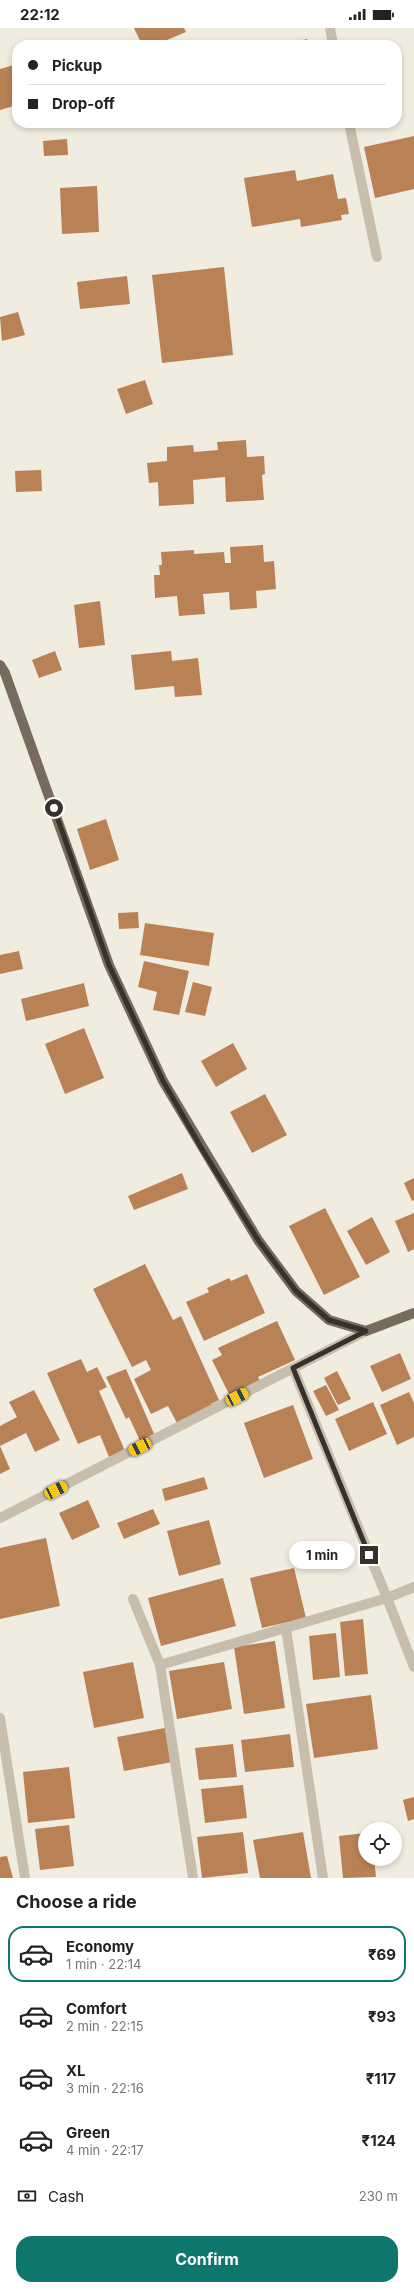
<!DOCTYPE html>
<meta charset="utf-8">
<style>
body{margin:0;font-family:Inter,sans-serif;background:#f2f2f2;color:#222;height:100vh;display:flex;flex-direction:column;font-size:15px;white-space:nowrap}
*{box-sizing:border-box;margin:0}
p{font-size:13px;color:#767676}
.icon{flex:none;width:22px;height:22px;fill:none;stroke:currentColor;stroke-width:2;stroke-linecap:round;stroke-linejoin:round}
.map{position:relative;height:1850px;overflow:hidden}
.side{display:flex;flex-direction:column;background:#fff;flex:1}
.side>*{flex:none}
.banner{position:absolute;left:12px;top:12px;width:390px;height:88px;border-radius:16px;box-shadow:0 2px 6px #0003;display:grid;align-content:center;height:88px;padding:0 16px;background:#fff}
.buttons{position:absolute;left:358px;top:1794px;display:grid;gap:8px}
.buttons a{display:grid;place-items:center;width:44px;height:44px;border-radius:50%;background:#fff;box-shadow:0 2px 6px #0003;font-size:20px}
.end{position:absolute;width:18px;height:18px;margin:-9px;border:5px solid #37312b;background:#fff;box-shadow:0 0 0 2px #fff}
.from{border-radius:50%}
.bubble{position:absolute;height:28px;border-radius:14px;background:#fff;box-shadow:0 2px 6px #0003;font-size:13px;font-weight:700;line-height:28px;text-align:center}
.car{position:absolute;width:12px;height:24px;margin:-12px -6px;border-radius:5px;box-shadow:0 0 3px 1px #0007;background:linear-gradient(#f5c518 24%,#345 0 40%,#f5c518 0 76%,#345 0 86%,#f5c518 0)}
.banner b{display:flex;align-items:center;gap:14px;height:38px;font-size:15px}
.banner b+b{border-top:1px solid #e0e0e0}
.banner i{width:10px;height:10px;background:#222}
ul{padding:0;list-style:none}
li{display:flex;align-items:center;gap:12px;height:56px;margin:0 8px 6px;padding:0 8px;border:2px solid transparent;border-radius:16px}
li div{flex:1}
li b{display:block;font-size:15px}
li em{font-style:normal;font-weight:700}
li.current{border-color:#0f766e}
li>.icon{width:36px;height:36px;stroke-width:1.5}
h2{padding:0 16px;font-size:18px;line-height:48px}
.pay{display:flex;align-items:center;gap:10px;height:44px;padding:0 16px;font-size:15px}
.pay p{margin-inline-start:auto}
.action{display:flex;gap:8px;margin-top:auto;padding:8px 16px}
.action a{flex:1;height:46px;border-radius:16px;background:#0f766e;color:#fff;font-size:16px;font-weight:700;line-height:46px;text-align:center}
.status{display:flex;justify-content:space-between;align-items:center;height:28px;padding:0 20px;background:#fff;direction:ltr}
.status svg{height:11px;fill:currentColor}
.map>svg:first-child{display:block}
</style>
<div class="status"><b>22:12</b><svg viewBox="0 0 49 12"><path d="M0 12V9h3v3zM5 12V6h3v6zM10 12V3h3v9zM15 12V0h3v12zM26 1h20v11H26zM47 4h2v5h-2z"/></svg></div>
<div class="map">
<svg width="414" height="1850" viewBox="0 0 414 1850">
<rect width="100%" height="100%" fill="#f0ece0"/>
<path fill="#b98156" d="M134 0H184L186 4 155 17H142Z
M307 11 309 17H285V16Z
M17 36V77L0 82V41Z
M414 108V161L375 170 364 119Z
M67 111 68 127 44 128 43 113Z
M295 142 297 153 333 146 338 171 346 170 349 186 341 187 342 192 301 199 300 191 252 199 244 150Z
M97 158 99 204 62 206 60 160Z
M224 239 233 327 162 335 152 247Z
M127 248 130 276 80 281 77 254Z
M18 284 25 307 2 313 0 289Z
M145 352 153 376 126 386 117 361Z
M246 412 247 429 264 428 265 446 262 447 264 472 226 474 225 449 193 452 194 476 159 478 158 454 149 455 147 435 167 433V419L193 417 194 424 218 422 217 414Z
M41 442 42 463 16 464 15 443Z
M263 517 264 534 274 533 276 561 256 563 257 580 230 582 229 564 203 566 205 586 179 588 177 568 155 570 154 547H160L159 537H162L161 524 194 522V526L224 524 225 535H231L230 519Z
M100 573 105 617 79 620 74 577Z
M55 623 62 642 39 650 32 632Z
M171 623 172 633 198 630 202 667 175 669 174 658 135 662 131 627Z
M106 791 119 832 90 842 77 801Z
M138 884 139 900 119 901 118 885Z
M145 895 214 905 209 938 140 927Z
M19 923 23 941 0 946V927Z
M144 933 189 943 179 987 153 982 157 964 138 959Z
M193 954 212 959 205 988 185 984Z
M84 955 89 978 26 993 21 971Z
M84 1000 104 1050 65 1066 45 1016Z
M233 1015 247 1041 216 1059 201 1033Z
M265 1066 287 1107 252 1125 230 1084Z
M182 1145 188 1161 134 1182 128 1168Z
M414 1150V1172L412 1173 404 1155Z
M325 1180 360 1249 324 1267 289 1198Z
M414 1185V1221L408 1224 395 1193Z
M372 1189 390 1224 366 1237 347 1203Z
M145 1236 173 1292 181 1288 219 1372 211 1376 212 1379 177 1395 168 1378 151 1386 134 1351 151 1342 146 1332 132 1339 93 1261Z
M247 1246 265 1285 204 1313 186 1274 209 1264 207 1260 229 1250 231 1253Z
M277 1293 295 1332 258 1349 260 1353 230 1368 212 1332 222 1327 218 1320Z
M400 1325 411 1351 382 1364 370 1338Z
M81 1331 87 1344 97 1339 107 1359 99 1363 125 1423 109 1429 100 1407 78 1416 47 1345Z
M126 1341 155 1408 141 1415 129 1389 126 1391 106 1349Z
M337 1343 351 1371 338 1377 324 1350Z
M326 1357 339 1382 326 1388 313 1363Z
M34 1362 60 1412 35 1424 26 1405 0 1418 10 1441 0 1446V1398L17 1389 9 1374Z
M409 1364 414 1375V1409L397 1417 380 1377Z
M373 1374 387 1406 349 1423 335 1391Z
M293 1377 313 1431 264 1450 244 1395Z
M204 1449 208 1461 165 1473 162 1461Z
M88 1472 100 1499 72 1512 59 1485Z
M153 1481 160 1496 124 1511 117 1495Z
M209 1492 221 1536 179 1548 167 1503Z
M46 1510 60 1578 0 1591V1520Z
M294 1540 306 1590 262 1600 250 1550Z
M223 1550 236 1598 161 1618 148 1570Z
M363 1591 368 1646 345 1648 340 1594Z
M336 1605 340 1649 313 1652 309 1608Z
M275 1613 285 1680 244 1686 234 1619Z
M133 1634 144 1690 94 1700 83 1644Z
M224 1634 232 1681 177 1691 169 1643Z
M371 1667 378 1721 314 1730 306 1676Z
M165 1700 172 1734 124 1743 117 1709Z
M290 1706 294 1739 245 1744 241 1712Z
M233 1716 237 1749 199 1752 195 1720Z
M69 1739 75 1790 28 1795 23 1744Z
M243 1757 247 1790 205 1795 201 1761Z
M414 1769V1791L408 1793 403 1772Z
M69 1797 74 1838 40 1842 35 1801Z
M243 1804 248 1845 202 1850 197 1809Z
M303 1804 311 1850H260L253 1812Z
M365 1805V1831H374L376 1849 343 1850 339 1808Z
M7 1828 13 1850H0V1829Z"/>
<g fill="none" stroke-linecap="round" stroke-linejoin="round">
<path stroke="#c7bead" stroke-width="10" d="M330 0 333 17
M349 95 377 229
M0 1490 366 1303
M414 1559 387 1570 414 1639
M133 1571 160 1637
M286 1600 323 1850
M0 1690 25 1850
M193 1850 160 1637 387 1570 293 1340"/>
<path stroke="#776b5e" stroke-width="10" d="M0 637 5 645 109 937 163 1053 258 1212 296 1263 329 1292 366 1303 414 1285"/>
</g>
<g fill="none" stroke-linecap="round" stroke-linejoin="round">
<path stroke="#37312b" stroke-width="5" d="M54 780 109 937 163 1053 202 1121 258 1212 296 1263 329 1292 366 1303 293 1340 369 1527"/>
</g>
</svg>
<div class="buttons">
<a><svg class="icon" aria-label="locate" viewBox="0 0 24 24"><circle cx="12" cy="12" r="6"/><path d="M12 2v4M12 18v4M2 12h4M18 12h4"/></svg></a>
</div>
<i class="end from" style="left:54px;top:780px"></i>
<i class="end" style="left:369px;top:1527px"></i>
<div class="bubble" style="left:289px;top:1513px;width:66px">1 min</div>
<i class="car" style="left:237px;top:1369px;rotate:63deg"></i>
<i class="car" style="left:140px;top:1419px;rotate:243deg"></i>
<i class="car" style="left:56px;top:1462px;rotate:63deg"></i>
<div class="banner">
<b><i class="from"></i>Pickup</b>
<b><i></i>Drop-off</b>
</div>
</div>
<section class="side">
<h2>Choose a ride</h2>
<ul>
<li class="current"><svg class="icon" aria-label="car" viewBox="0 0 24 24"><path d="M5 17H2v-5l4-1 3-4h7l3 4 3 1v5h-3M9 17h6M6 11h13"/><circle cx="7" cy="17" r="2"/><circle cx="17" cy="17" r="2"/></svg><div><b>Economy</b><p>1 min · 22:14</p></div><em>₹69</em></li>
<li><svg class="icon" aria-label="car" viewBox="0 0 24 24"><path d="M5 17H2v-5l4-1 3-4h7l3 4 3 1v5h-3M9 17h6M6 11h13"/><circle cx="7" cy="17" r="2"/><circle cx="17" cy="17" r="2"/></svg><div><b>Comfort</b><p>2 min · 22:15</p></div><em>₹93</em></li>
<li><svg class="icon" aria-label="car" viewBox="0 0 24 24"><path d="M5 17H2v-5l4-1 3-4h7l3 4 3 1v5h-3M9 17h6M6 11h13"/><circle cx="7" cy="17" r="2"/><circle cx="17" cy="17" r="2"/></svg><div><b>XL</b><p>3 min · 22:16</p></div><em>₹117</em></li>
<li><svg class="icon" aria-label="car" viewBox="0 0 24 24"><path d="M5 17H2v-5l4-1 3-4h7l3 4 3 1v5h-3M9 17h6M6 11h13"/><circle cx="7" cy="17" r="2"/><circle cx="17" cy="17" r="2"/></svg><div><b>Green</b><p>4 min · 22:17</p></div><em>₹124</em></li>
</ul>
<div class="pay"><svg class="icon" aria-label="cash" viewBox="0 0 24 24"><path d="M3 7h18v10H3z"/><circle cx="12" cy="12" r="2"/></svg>Cash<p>230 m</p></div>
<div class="action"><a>Confirm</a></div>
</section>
